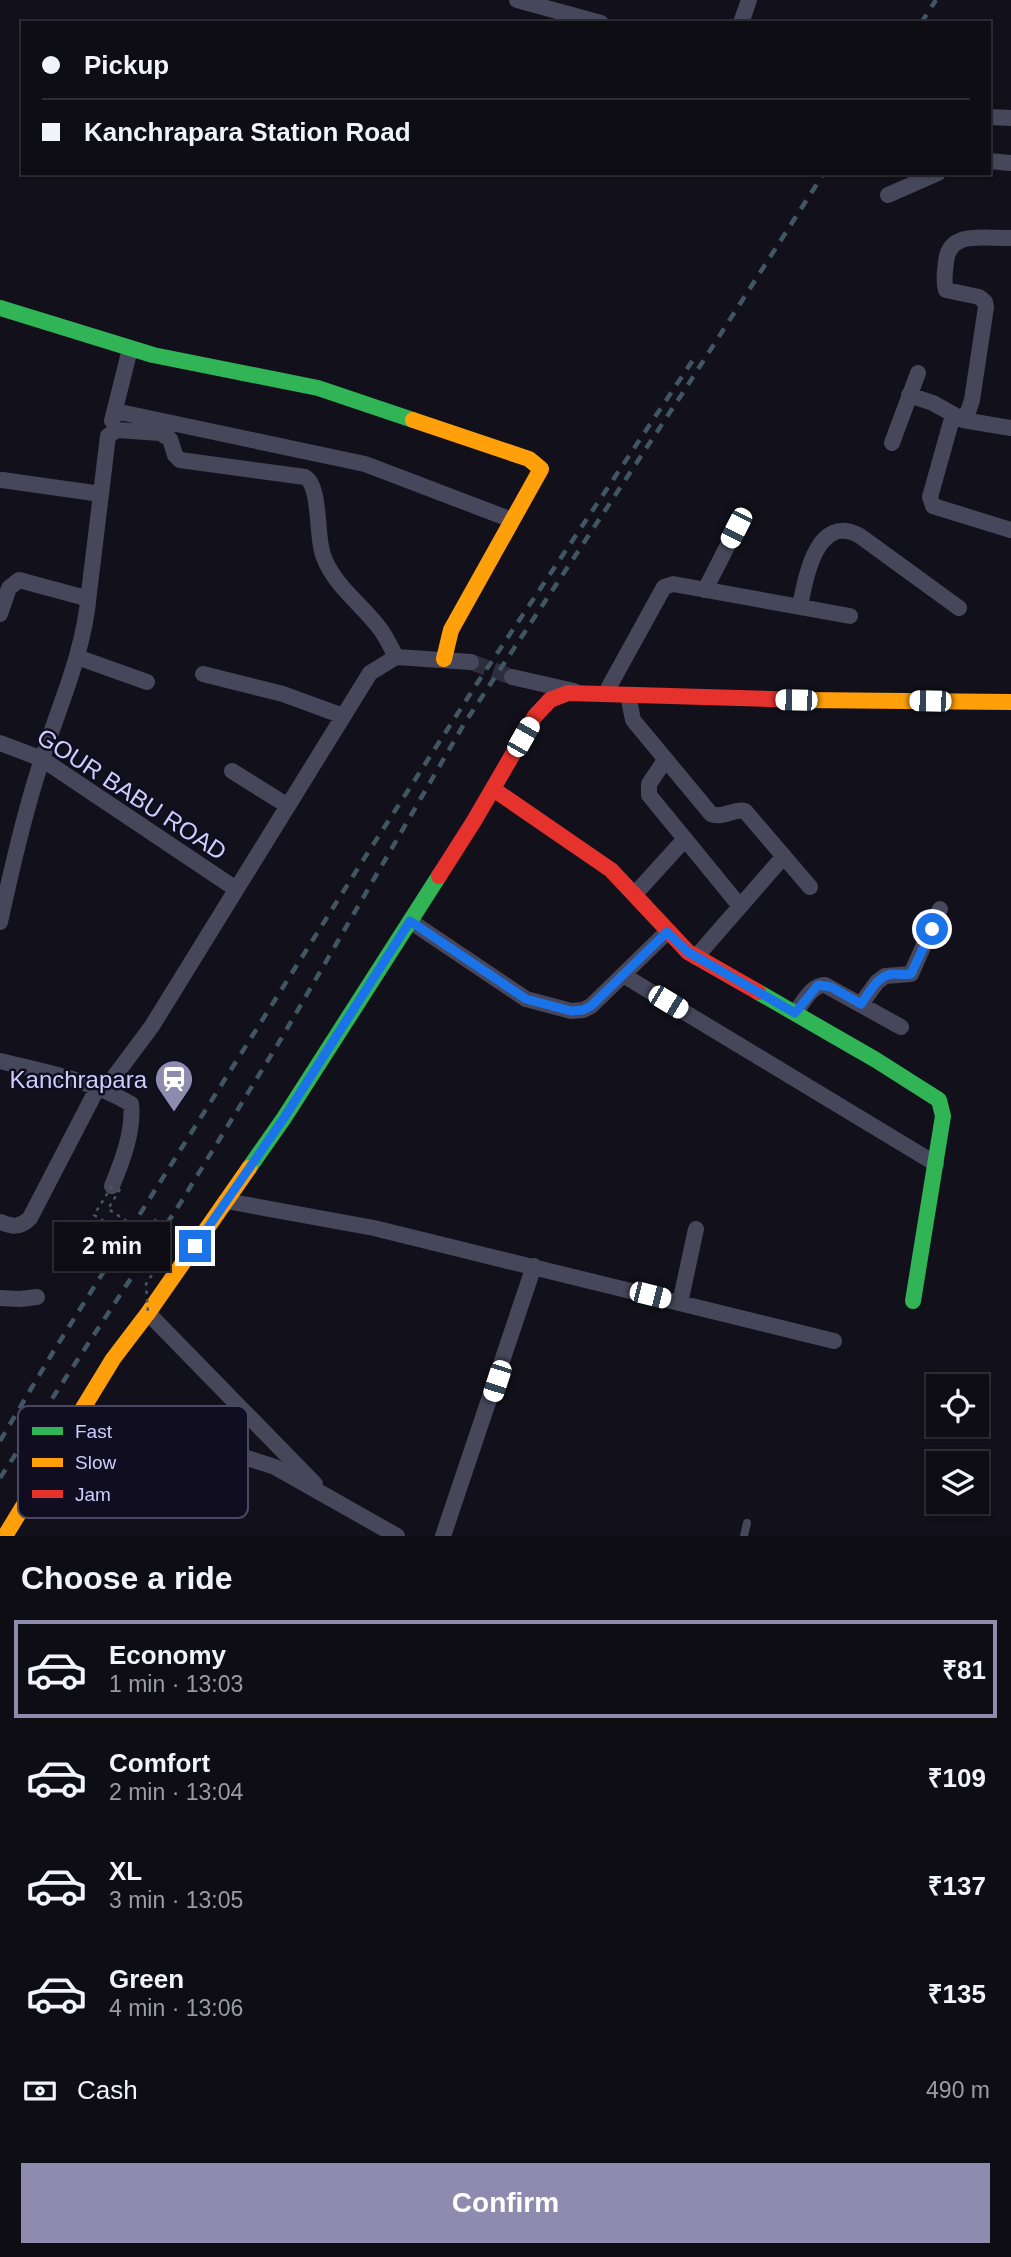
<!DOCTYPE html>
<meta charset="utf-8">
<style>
body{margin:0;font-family:Arial,sans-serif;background:#1c1b22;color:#f1f3f6;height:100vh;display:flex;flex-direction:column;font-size:26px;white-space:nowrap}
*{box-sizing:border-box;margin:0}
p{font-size:23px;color:#9b9ca0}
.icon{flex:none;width:38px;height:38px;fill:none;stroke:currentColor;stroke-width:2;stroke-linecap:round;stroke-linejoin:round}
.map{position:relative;height:1536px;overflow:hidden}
.details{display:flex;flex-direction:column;background:#0e0d14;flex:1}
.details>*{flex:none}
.banner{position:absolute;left:21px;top:21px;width:970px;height:154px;border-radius:0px;box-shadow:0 2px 5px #0004,0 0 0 2px #2e2d34;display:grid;align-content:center;height:154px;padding:0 21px;background:#0e0d14}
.controls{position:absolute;left:926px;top:1374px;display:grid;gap:14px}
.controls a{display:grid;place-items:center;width:63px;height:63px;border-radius:0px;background:#0e0d14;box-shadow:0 2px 5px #0004,0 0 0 2px #2e2d34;font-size:35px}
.end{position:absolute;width:32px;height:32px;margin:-16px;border:9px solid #1a73e8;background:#fff;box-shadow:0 0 0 4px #fff}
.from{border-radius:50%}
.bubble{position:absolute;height:49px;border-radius:0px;background:#0e0d14;box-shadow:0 2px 5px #0004,0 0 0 2px #2e2d34;font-size:23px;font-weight:700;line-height:49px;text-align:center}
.car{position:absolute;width:21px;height:42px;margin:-21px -10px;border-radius:9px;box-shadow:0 0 5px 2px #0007;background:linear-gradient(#fff 24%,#345 0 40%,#fff 0 76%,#345 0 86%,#fff 0)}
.banner b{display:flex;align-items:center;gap:24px;height:66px;font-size:26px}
.banner b+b{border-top:2px solid #2e2d34}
.banner i{width:18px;height:18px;background:#f1f3f6}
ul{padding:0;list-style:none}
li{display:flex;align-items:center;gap:21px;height:98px;margin:0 14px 10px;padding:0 7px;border:4px solid transparent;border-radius:0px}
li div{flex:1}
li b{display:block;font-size:26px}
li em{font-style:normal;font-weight:700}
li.selected{border-color:#8e8bae}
li>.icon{width:63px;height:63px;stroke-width:1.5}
h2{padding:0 21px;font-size:32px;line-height:84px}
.pay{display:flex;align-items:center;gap:18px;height:77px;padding:0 21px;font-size:26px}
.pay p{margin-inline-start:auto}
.cta{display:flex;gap:14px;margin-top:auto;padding:14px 21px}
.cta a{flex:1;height:80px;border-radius:0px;background:#8e8bae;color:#fff;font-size:28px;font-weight:700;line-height:80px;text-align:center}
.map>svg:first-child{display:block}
</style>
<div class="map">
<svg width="1011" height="1536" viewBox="0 0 1011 1536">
<rect width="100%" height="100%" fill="#12111b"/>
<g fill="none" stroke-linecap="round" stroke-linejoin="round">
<path stroke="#2e2d3d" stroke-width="16" stroke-dasharray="16 8" stroke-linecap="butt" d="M471 662 512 677"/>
<path stroke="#47475c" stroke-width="8" d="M744 1536 747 1523"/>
<path stroke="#47475c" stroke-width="16" d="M517 0 601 23
M741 23 749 0
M989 117 1011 118
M989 161 1011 163
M888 195 938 173
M909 395 933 403 963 420 1011 428
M115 411 365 464 512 520
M953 415 930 497 933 506 1011 530
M963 420 969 409 972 400 986 307 985 302 979 297 946 290C943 281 945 272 946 262 949 229 985 239 1011 238
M112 421 130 349
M892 443 918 373
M2 480 101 494
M705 590 736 529
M800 607C805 578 817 512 860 536L959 608
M0 614 9 588 19 580 82 597 89 593 108 436 117 430 160 433 170 439 175 455 180 460 305 477C321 486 316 536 323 555 334 587 365 606 383 633 388 641 392 649 396 657
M77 657 147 682
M203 674 283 694 343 716
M512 677 574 691
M605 694 664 587 673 584 850 616
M628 695 633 720 711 814C724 819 733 808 745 811L810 887
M0 743 42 759 236 889
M665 760 649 784V795L739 905
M232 771 288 806
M635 894 684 840
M410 921 526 999 571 1011 583 1010 591 1006 667 932
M0 922C12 868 24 815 41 762 59 706 84 653 89 593
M696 957 784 856
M623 975 936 1164
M861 1004 877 982 885 976 911 974 940 909
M795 1013C803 1003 811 985 825 985L901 1027
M0 1061C46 1072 90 1080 131 1104 134 1131 122 1162 112 1186
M105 1089 152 1026 370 673 396 657 471 662
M226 1201 374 1228 834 1341
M0 1222C12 1227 20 1228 30 1218L98 1087
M0 1298 20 1299 37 1297
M680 1303 696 1229
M148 1313 315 1484
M34 1505 49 1487 112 1464 167 1456 232 1453 275 1467 397 1536
M443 1536 534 1266"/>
<path stroke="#30b455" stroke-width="16" d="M0 308 153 355 318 388 413 420
M758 992 876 1060 939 1100 943 1116 913 1301
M249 1168 284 1118 439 876"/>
<path stroke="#ff9f0a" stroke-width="16" d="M413 420 529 459 541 469 451 630 444 659
M802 700 1011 702
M5 1536 113 1359 148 1313 249 1168"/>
<path stroke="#e5322d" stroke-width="16" d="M493 789 611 870 688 952 758 992
M439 876 474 821 535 716 550 700 568 693 802 700"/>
<path stroke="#405663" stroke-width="4.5" stroke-dasharray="10 9" stroke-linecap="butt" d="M921 23 936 0
M0 1441 53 1352 360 865 476 685 693 360
M0 1478 181 1202 281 1039 464 724 684 391 824 173"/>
<path stroke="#485762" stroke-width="2.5" stroke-dasharray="3.5 5" stroke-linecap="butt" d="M112 1186 94 1215 163 1258 146 1284 148 1313
M120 1189 108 1209 147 1234 156 1219"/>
</g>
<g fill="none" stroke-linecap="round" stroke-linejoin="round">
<path stroke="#1a73e8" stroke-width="9" d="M195 1246 284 1118 410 921 526 999 571 1011 583 1010 591 1006 667 932 688 952 795 1013 818 985 831 987 861 1004C869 993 878 974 894 974 900 974 905 975 911 974L932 929"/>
</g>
<defs>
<g id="station-pin" transform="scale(2.0125)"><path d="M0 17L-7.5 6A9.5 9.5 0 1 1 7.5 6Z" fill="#8e8bae" stroke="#0f0d1f"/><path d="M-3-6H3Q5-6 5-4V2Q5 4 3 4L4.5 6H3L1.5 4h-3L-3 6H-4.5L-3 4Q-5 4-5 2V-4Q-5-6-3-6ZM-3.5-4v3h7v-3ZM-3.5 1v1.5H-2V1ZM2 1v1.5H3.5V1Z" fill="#fff"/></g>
</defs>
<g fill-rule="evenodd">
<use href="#station-pin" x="174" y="1079"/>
</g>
<g text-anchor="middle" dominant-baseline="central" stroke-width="5" stroke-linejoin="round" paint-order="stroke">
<g font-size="24" fill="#d0cdfd" stroke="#0f0d1f">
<text transform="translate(132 794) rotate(33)">GOUR BABU ROAD</text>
</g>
<g font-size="24" fill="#d0cdfd" stroke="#0f0d1f" text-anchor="end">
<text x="147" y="1079">Kanchrapara</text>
</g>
</g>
<rect x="18" y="1406" width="230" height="112" rx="10" fill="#0f0d1f" stroke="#494762" stroke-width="2"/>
<rect x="32" y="1427" width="31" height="8" fill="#30b455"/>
<rect x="32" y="1458" width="31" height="9" fill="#ff9f0a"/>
<rect x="32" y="1490" width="31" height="8" fill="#e5322d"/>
<g font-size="19" fill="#d0cdfd">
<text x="75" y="1438">Fast</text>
<text x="75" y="1469">Slow</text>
<text x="75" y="1501">Jam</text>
</g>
</svg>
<div class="controls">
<a><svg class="icon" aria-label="locate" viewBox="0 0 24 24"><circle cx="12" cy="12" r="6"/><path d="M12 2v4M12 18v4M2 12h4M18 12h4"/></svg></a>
<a><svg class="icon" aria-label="layers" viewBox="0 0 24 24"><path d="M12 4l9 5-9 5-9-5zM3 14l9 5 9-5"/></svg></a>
</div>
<i class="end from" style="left:932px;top:929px"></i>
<i class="end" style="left:195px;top:1246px"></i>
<div class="bubble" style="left:54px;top:1222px;width:116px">2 min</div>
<i class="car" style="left:736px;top:528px;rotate:207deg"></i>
<i class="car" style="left:796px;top:700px;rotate:271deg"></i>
<i class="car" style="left:930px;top:701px;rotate:271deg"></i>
<i class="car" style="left:523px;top:737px;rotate:30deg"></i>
<i class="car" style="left:668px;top:1002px;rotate:121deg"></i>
<i class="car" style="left:650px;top:1295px;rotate:104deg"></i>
<i class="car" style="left:497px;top:1381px;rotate:198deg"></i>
<div class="banner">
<b><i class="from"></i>Pickup</b>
<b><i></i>Kanchrapara Station Road</b>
</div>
</div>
<section class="details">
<h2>Choose a ride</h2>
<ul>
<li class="selected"><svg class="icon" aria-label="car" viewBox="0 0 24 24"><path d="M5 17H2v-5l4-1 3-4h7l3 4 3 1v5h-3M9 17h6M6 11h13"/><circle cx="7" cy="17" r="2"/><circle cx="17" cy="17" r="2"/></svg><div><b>Economy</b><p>1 min · 13:03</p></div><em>₹81</em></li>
<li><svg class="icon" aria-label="car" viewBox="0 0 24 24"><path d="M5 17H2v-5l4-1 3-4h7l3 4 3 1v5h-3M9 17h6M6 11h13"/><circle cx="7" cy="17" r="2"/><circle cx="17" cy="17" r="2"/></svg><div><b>Comfort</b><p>2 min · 13:04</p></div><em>₹109</em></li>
<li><svg class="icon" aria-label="car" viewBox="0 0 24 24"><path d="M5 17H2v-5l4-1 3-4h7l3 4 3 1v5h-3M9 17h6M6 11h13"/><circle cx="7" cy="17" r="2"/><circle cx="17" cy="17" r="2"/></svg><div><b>XL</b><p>3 min · 13:05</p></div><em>₹137</em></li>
<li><svg class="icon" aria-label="car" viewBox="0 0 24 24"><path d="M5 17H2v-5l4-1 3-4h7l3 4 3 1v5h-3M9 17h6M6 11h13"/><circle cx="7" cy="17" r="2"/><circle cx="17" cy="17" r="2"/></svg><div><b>Green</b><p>4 min · 13:06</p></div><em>₹135</em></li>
</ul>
<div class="pay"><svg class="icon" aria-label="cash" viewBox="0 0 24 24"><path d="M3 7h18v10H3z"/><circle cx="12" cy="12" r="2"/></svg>Cash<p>490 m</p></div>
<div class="cta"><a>Confirm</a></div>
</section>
